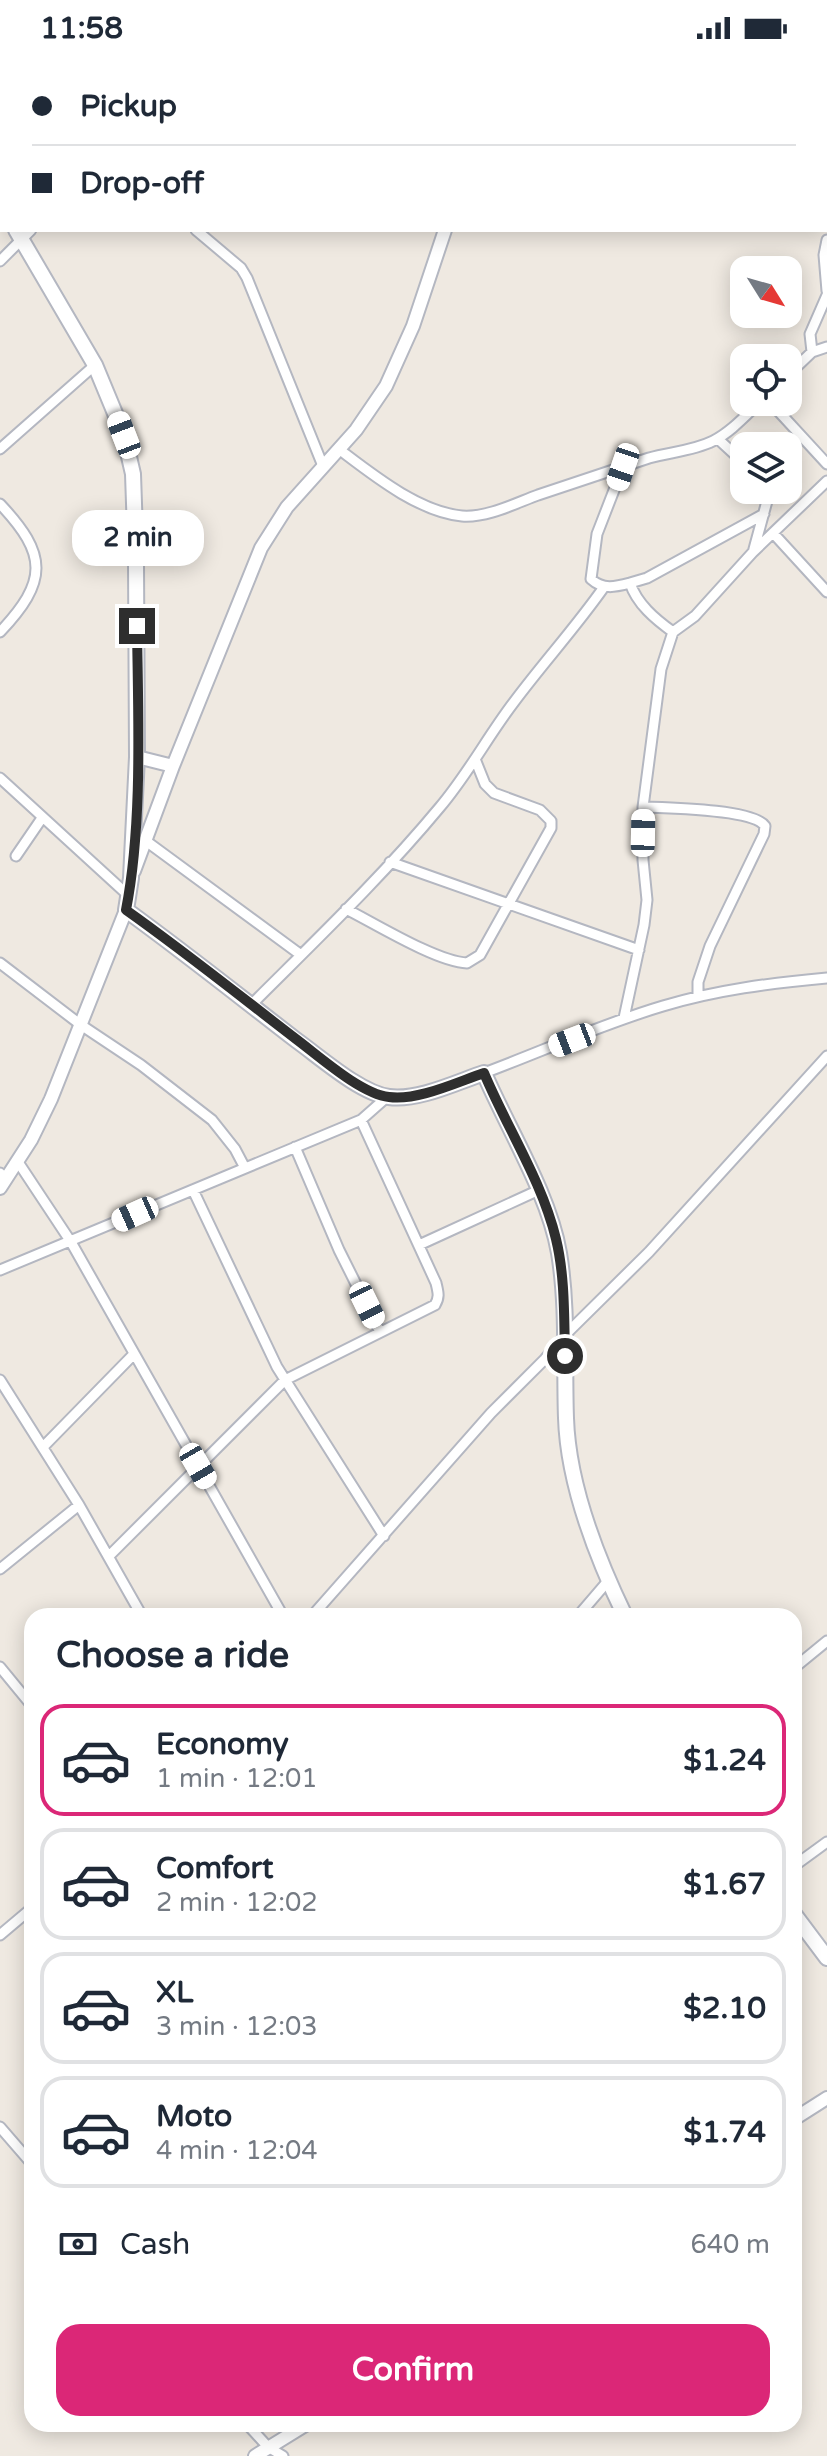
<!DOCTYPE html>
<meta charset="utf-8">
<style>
body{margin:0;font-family:"Varela Round",sans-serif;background:#f2f2f3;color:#1f2937;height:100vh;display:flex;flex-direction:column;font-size:30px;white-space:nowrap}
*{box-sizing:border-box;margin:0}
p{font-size:26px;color:#747a83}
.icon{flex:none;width:44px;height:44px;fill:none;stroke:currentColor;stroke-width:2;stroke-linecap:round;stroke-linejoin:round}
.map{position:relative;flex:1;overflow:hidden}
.side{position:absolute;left:24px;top:1552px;width:778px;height:824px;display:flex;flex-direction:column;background:#fff;border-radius:24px;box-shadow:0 4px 20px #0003}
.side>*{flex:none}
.top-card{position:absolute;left:0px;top:0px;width:828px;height:176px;box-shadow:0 4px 20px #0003;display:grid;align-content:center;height:176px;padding:0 32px;background:#fff}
.needle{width:52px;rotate:127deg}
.controls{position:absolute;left:730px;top:200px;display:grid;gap:16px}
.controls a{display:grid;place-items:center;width:72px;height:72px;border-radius:16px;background:#fff;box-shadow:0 4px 20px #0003;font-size:40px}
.end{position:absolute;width:36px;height:36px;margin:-18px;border:10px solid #2e2e2e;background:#fff;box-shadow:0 0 0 4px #fff}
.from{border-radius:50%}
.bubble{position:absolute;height:56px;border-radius:24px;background:#fff;box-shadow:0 4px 20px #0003;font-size:26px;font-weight:700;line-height:56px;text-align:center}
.car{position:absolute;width:24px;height:48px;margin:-24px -12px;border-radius:10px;box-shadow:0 0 6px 2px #0007;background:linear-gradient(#fff 24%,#345 0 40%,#fff 0 76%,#345 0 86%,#fff 0)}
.top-card b{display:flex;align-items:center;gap:28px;height:76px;font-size:30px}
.top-card b+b{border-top:2px solid #e0e1e3}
.top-card i{width:20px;height:20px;background:#1f2937}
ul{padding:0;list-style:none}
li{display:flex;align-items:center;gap:24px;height:112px;margin:0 16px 12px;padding:0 16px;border:4px solid #e0e1e3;border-radius:24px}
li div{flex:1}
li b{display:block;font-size:30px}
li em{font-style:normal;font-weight:700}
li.active{border-color:#db2777}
li>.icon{width:72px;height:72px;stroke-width:1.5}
h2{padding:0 32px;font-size:36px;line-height:96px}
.pay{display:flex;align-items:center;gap:20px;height:88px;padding:0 32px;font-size:30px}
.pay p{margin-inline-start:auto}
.primary-button{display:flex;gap:16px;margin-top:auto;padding:16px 32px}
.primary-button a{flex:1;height:92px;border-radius:24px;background:#db2777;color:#fff;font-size:32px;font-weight:700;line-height:92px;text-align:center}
.status{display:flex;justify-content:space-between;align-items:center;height:56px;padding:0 40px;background:#fff;direction:ltr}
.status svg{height:22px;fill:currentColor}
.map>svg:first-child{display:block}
</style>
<div class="status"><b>11:58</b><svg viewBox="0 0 49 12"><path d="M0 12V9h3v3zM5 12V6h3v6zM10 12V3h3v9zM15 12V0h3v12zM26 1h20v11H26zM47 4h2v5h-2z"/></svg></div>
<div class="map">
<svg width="827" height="2400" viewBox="0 0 827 2400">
<rect width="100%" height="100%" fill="#efe9e1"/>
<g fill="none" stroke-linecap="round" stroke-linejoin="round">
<g stroke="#b4b7c1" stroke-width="13">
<path id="minor" d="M2 0 4 2
M477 0 480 2
M145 2 147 0
M709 2 710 0
M826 82 827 83
M196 174 241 212 247 222 323 410
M827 184 824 199 827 235
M0 205 31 174
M812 296 810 278 827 239
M788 319 812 296 827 291
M770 346 827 408
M718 383 744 407
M0 393 95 309
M340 394C373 419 419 456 462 460 487 462 516 447 538 439 575 427 612 414 649 402 670 396 693 395 713 385 731 376 746 359 760 346
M623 411 597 478 591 523C603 534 615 531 630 527 637 548 655 563 673 576
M0 448C48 499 48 525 0 576
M773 477 827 536
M754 493 770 434
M630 527 647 522 764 458
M0 722 129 840
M643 751C667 752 753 753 765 770L764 778 710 890 698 926V940
M146 785 301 899
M16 800 42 762
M390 806 639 894
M346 853C374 867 437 906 467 907L480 899 551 772V765L540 754 494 737 485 728 475 703
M0 907 81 969 141 1009 212 1064 235 1093 245 1112
M251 949C315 885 382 821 440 751 468 718 488 680 514 646 543 607 576 571 604 531
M624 962 644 869 647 844 643 804V751L661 613 673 576 695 560 753 496 827 425
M484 1017C543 995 602 968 663 950 716 934 771 927 827 922
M295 1091 339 1194 380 1276
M18 1106 71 1186 283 1560
M0 1117 1 1118
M193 1134 277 1311 384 1480
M419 1189 539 1134
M0 1214 361 1064 387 1041
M0 1324 79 1449 142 1560
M43 1391 134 1298
M109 1500 285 1324 435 1249C440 1241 438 1236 436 1227L361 1064
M0 1513 79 1449
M312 1560 491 1357 545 1303 565 1279 649 1196 827 1000
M578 1560 608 1525
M0 1611 32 1650
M794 1612 827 1585
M794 1810 827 1786
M0 1879 32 1852
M0 2071 32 2108
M247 2368 268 2391 283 2400"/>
</g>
<g stroke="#b4b7c1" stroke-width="16">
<path id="tertiary" d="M517 2 518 0
M137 701 173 710
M134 815 173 710 261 492 287 451 356 374 386 330 413 270 445 174
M0 1132 31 1084 51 1043 126 854
M794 2063 827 2042
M255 2400 307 2368"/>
</g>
<g stroke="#b4b7c1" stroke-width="18">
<path id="secondary" d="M0 149 2 152
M16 174 95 309 124 379 133 418 136 506 137 701 131 822 126 854C184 896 239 940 296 984 320 1001 360 1037 389 1041 418 1045 457 1026 484 1017 508 1073 549 1138 559 1197 568 1251 564 1308 566 1362 568 1427 597 1502 625 1560
M794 1858 827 1902"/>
</g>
<use href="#minor" stroke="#fff" stroke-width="9"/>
<use href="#tertiary" stroke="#fff" stroke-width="12"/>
<use href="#secondary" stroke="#fff" stroke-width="14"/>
</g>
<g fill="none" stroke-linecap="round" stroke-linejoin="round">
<path stroke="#2e2e2e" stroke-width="10" d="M137 570C138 660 143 766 126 854 184 895 240 940 296 983 320 1001 361 1038 389 1041 418 1045 457 1026 484 1017 507 1072 542 1125 556 1183 565 1220 564 1261 565 1300"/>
</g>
</svg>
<div class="controls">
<a><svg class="needle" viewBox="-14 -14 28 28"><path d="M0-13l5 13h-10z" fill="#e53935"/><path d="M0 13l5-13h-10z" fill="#747a83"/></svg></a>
<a><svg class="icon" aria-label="locate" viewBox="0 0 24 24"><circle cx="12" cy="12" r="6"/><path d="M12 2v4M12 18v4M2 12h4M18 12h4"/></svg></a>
<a><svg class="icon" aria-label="layers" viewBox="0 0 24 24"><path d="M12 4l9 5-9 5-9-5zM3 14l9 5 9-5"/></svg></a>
</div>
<i class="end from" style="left:565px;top:1300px"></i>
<i class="end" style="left:137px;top:570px"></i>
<div class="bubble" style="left:72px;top:454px;width:132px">2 min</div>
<i class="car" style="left:124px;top:379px;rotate:339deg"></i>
<i class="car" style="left:623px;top:411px;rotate:199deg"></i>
<i class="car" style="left:643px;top:777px;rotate:1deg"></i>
<i class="car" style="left:572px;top:984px;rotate:249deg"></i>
<i class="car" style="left:135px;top:1158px;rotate:246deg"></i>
<i class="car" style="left:367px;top:1249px;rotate:154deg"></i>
<i class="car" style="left:198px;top:1410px;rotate:150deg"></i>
<div class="top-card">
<b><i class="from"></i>Pickup</b>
<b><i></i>Drop-off</b>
</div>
<section class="side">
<h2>Choose a ride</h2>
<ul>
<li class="active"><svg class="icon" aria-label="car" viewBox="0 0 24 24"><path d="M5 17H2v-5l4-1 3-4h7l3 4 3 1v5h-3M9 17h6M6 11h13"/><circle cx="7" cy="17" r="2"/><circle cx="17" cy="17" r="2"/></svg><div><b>Economy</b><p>1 min · 12:01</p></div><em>$1.24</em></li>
<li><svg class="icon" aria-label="car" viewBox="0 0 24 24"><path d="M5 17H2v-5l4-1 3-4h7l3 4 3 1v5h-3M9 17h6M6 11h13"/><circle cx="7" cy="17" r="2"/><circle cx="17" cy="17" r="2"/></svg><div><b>Comfort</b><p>2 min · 12:02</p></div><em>$1.67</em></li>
<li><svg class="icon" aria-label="car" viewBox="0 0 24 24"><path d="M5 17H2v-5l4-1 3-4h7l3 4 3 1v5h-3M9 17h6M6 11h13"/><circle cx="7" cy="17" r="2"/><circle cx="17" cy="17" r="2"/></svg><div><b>XL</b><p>3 min · 12:03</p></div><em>$2.10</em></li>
<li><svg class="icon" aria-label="car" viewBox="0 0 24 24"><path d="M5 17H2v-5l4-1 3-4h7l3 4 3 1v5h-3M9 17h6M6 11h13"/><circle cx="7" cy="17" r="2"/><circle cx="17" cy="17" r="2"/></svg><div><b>Moto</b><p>4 min · 12:04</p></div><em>$1.74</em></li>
</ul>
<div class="pay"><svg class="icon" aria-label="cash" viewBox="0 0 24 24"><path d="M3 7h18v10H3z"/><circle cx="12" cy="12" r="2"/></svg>Cash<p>640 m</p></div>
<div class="primary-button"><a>Confirm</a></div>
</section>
</div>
